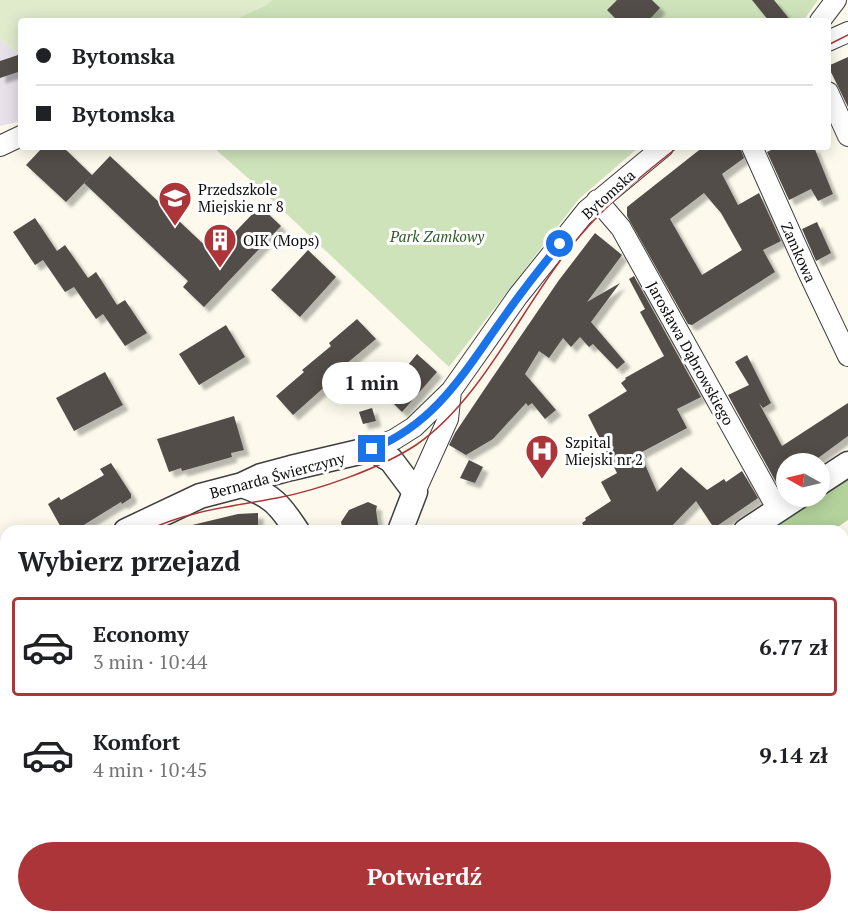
<!DOCTYPE html>
<html lang="pl">
<meta charset="utf-8">
<style>
body{margin:0;font-family:"PT Serif",serif;background:#f6f6f6;color:#202124;height:100vh;display:flex;flex-direction:column;font-size:22px;white-space:nowrap}
*{box-sizing:border-box;margin:0}
p{font-size:20px;color:#757577}
.icon{flex:none;width:33px;height:33px;fill:none;stroke:currentColor;stroke-width:2;stroke-linecap:round;stroke-linejoin:round}
.map{position:relative;flex:1;overflow:hidden}
.sheet{position:absolute;left:0px;top:525px;width:849px;height:398px;display:flex;flex-direction:column;background:#fff;border-radius:18px 18px 0 0;box-shadow:0 3px 15px #0003}
.sheet>*{flex:none}
.top-card{position:absolute;left:18px;top:18px;width:813px;height:132px;border-radius:6px;box-shadow:0 3px 15px #0003;display:grid;align-content:center;height:132px;padding:0 18px;background:#fff}
.needle{width:39px;rotate:278deg}
.fabs{position:absolute;left:776px;top:453px;display:grid;gap:12px}
.fabs a{display:grid;place-items:center;width:54px;height:54px;border-radius:50%;background:#fff;box-shadow:0 3px 15px #0003;font-size:30px}
.end{position:absolute;width:27px;height:27px;margin:-14px;border:8px solid #1a73e8;background:#fff;box-shadow:0 0 0 3px #fff}
.from{border-radius:50%}
.bubble{position:absolute;height:42px;border-radius:21px;background:#fff;box-shadow:0 3px 15px #0003;font-size:20px;font-weight:600;line-height:42px;text-align:center}
.top-card b{display:flex;align-items:center;gap:21px;height:57px;font-size:22px}
.top-card b+b{border-top:2px solid #e0e0e0}
.top-card i{width:15px;height:15px;background:#202124}
ul{padding:0;list-style:none}
li{display:flex;align-items:center;gap:18px;height:99px;margin:0 12px 9px;padding:0 6px;border:3px solid transparent;border-radius:6px}
li div{flex:1}
li b{display:block;font-size:22px}
li em{font-style:normal;font-weight:600}
li.active{border-color:#ab3539}
li>.icon{width:54px;height:54px;stroke-width:1.5}
h2{padding:0 18px;font-size:27px;line-height:72px}
.primary-button{display:flex;gap:12px;margin-top:auto;padding:12px 18px}
.primary-button a{flex:1;height:69px;border-radius:36px;background:#ab3539;color:#fff;font-size:24px;font-weight:600;line-height:69px;text-align:center}
.map>svg:first-child{display:block}
</style>
<div class="map">
<svg width="848" height="922" viewBox="0 0 848 922">
<defs>
<filter id="shadow"><feDropShadow dx="5.5" dy="5.5" stdDeviation="1.5" flood-color="#0004"/></filter>
</defs>
<rect width="100%" height="100%" fill="#fdfaed"/>
<path fill="#e9e1ea" d="M0 39 19 54 21 58V121L0 126Z
M6 628V916H290L291 922H0V631Z"/>
<path fill="#cfe3bb" d="M272 0H818L803 21H231L266 5Z
M213 147H639L579 199 449 367 258 187Z"/>
<path fill="#b3d29c" d="M848 478V520L832 531H769Z"/>
<path fill="#e0ebcc" d="M0 0H272L266 5 231 21H21V58L19 54 0 39Z"/>
<path fill="#534d4a" fill-rule="evenodd" filter="url(#shadow)" d="M617 0H652L660 8 648 21H618L607 10Z
M752 0H774L791 21H769Z
M18 55 21 62V71L0 78V61Z
M848 57V107L828 66Z
M43 147H63L92 175 110 156 214 254 260 206 281 226 204 307 183 287 188 281 84 183 92 175 66 202 26 165Z
M703 147H740L744 158 722 174 738 205 759 193 781 241 763 250 775 272 692 325 688 324 627 216V207ZM704 193 721 213 742 250 702 275 670 219Z
M777 147H814L833 194 818 201 811 189 789 200 767 152Z
M35 218 57 251 65 245 88 278 96 272 117 305 125 300 147 333 125 346 103 314 96 319 74 287 65 292 43 260 35 265 13 232Z
M817 222 831 253 816 261 802 229Z
M595 233 622 255 587 302 620 283 591 322 625 362 617 369 593 344 589 347 580 337 571 347 563 338 549 358 539 351 525 374 556 410 545 419 532 403 528 406 526 403 493 439 466 455 449 445 455 433 490 381 559 280Z
M308 250 336 277 300 317 271 290Z
M634 276 701 397 677 409 687 428 640 453 657 492 681 467 707 490 724 479 726 482 742 471 758 498 714 528 696 501 667 531H587L582 523 586 520 585 518 611 501 601 482 617 473 588 415 627 391 621 383 626 379 625 378 664 356 640 312 645 309 629 279Z
M357 319 376 339 346 364 348 366 293 415 276 396 304 372 302 370 331 346 329 343Z
M226 325 245 357 199 385 179 354Z
M417 354 437 372 402 412 384 394Z
M747 355 771 403 763 408 759 403 782 446 848 403V436L810 464H786V479L777 484 728 395 749 385 735 362Z
M105 372 123 405 74 431 56 398Z
M372 408 376 421 363 424 359 412Z
M234 416 244 450 231 453 232 457 182 471 181 468 169 472 157 439Z
M469 460 483 467 475 483 460 478Z
M111 463 131 494V498L122 504 121 502 74 531H63L48 504 59 497 61 500 104 475 100 469Z
M368 502 377 506 376 510 379 531H343L341 522 349 510Z
M258 513V531H189L188 526 238 514Z"/>
<g fill="none" stroke-linecap="round" stroke-linejoin="round">
<g stroke="#3f3f3f" stroke-width="22">
<path id="minor" d="M820 21 836 0
M828 41 848 32
M828 92 848 136
M0 146 21 136
M752 147 808 272 848 356
M597 200 621 228 778 510
M372 449 395 439 414 427 451 391 518 296 587 210 663 147
M415 492 448 419 451 391"/>
</g>
<g stroke="#3f3f3f" stroke-width="27">
<path id="tertiary" d="M819 483 848 464
M242 485C272 495 280 505 297 531
M126 531 200 496 242 485 261 476 291 468 372 449 391 460 415 492 400 531
M746 531 799 496
M0 605 6 602
M316 916 317 922"/>
</g>
<use href="#minor" stroke="#fff" stroke-width="20"/>
<use href="#tertiary" stroke="#fff" stroke-width="24"/>
<path stroke="#ab3539" stroke-width="1.5" d="M828 45 848 35
M146 531C190 510 230 507 277 498 319 490 381 468 416 445 480 401 519 313 566 253 598 211 637 179 678 147
M0 618 6 614"/>
<path stroke="#ab3539" stroke-width="4.5" d="M843 906 848 904
M812 922 823 916
M837 922 848 917"/>
</g>
<g fill="none" stroke-linecap="round" stroke-linejoin="round">
<path stroke="#1a73e8" stroke-width="8" d="M372 449C438 422 466 369 506 314 523 290 541 267 560 244"/>
</g>
<defs>
<g id="school-pin" transform="scale(1.725)"><path d="M0 17L-7.5 6A9.5 9.5 0 1 1 7.5 6Z" fill="#ab3539" stroke="#fff"/><path d="M0-5L7-2L0 1L-7-2ZM-4 1L0 2.5L4 1V4Q0 6-4 4Z" fill="#fff"/></g>
<g id="building-pin" transform="scale(1.725)"><path d="M0 17L-7.5 6A9.5 9.5 0 1 1 7.5 6Z" fill="#ab3539" stroke="#fff"/><path d="M-4-6H4V6H1V3H-1V6H-4ZM-2.5-4.3h1.7v1.8h-1.7ZM.8-4.3h1.7v1.8H.8ZM-2.5-1h1.7V.8h-1.7ZM.8-1h1.7V.8H.8Z" fill="#fff"/></g>
<g id="hospital-pin" transform="scale(1.725)"><path d="M0 17L-7.5 6A9.5 9.5 0 1 1 7.5 6Z" fill="#ab3539" stroke="#fff"/><path d="M-5-5h3v3.5h4V-5h3V5h-3V1.5h-4V5h-3Z" fill="#fff"/></g>
</defs>
<g fill-rule="evenodd">
<use href="#school-pin" x="175" y="198"/>
<use href="#building-pin" x="220" y="240"/>
<use href="#hospital-pin" x="542" y="451"/>
</g>
<g text-anchor="middle" dominant-baseline="central" stroke-width="6" stroke-linejoin="round" paint-order="stroke">
<g font-size="15" fill="#0c0c0c" stroke="#fff" text-anchor="start">
<text x="198" y="189">Przedszkole<tspan x="198" dy="17">Miejskie nr 8</tspan></text>
<text x="243" y="240">OIK (Mops)</text>
<text x="565" y="442">Szpital<tspan x="565" dy="17">Miejski nr 2</tspan></text>
</g>
<g font-size="15" fill="#0c0c0c" stroke="#fff">
<text transform="translate(608 194) rotate(-42)">Bytomska</text>
<text transform="translate(799 252) rotate(66)">Zamkowa</text>
<text transform="translate(691 353) rotate(61)">Jarosława Dąbrowskiego</text>
<text transform="translate(277 475) rotate(-15)">Bernarda Świerczyny</text>
</g>
<g font-size="15" font-style="italic" fill="#2f5b25" stroke="#fff">
<text x="437" y="236">Park Zamkowy</text>
</g>
</g>
</svg>
<div class="fabs">
<a><svg class="needle" viewBox="-14 -14 28 28"><path d="M0-13l5 13h-10z" fill="#e53935"/><path d="M0 13l5-13h-10z" fill="#757577"/></svg></a>
</div>
<i class="end from" style="left:560px;top:244px"></i>
<i class="end" style="left:372px;top:449px"></i>
<div class="bubble" style="left:322px;top:362px;width:99px">1 min</div>
<div class="top-card">
<b><i class="from"></i>Bytomska</b>
<b><i></i>Bytomska</b>
</div>
<section class="sheet">
<h2>Wybierz przejazd</h2>
<ul>
<li class="active"><svg class="icon" aria-label="car" viewBox="0 0 24 24"><path d="M5 17H2v-5l4-1 3-4h7l3 4 3 1v5h-3M9 17h6M6 11h13"/><circle cx="7" cy="17" r="2"/><circle cx="17" cy="17" r="2"/></svg><div><b>Economy</b><p>3 min · 10:44</p></div><em>6.77 zł</em></li>
<li><svg class="icon" aria-label="car" viewBox="0 0 24 24"><path d="M5 17H2v-5l4-1 3-4h7l3 4 3 1v5h-3M9 17h6M6 11h13"/><circle cx="7" cy="17" r="2"/><circle cx="17" cy="17" r="2"/></svg><div><b>Komfort</b><p>4 min · 10:45</p></div><em>9.14 zł</em></li>
</ul>
<div class="primary-button"><a>Potwierdź</a></div>
</section>
</div>
